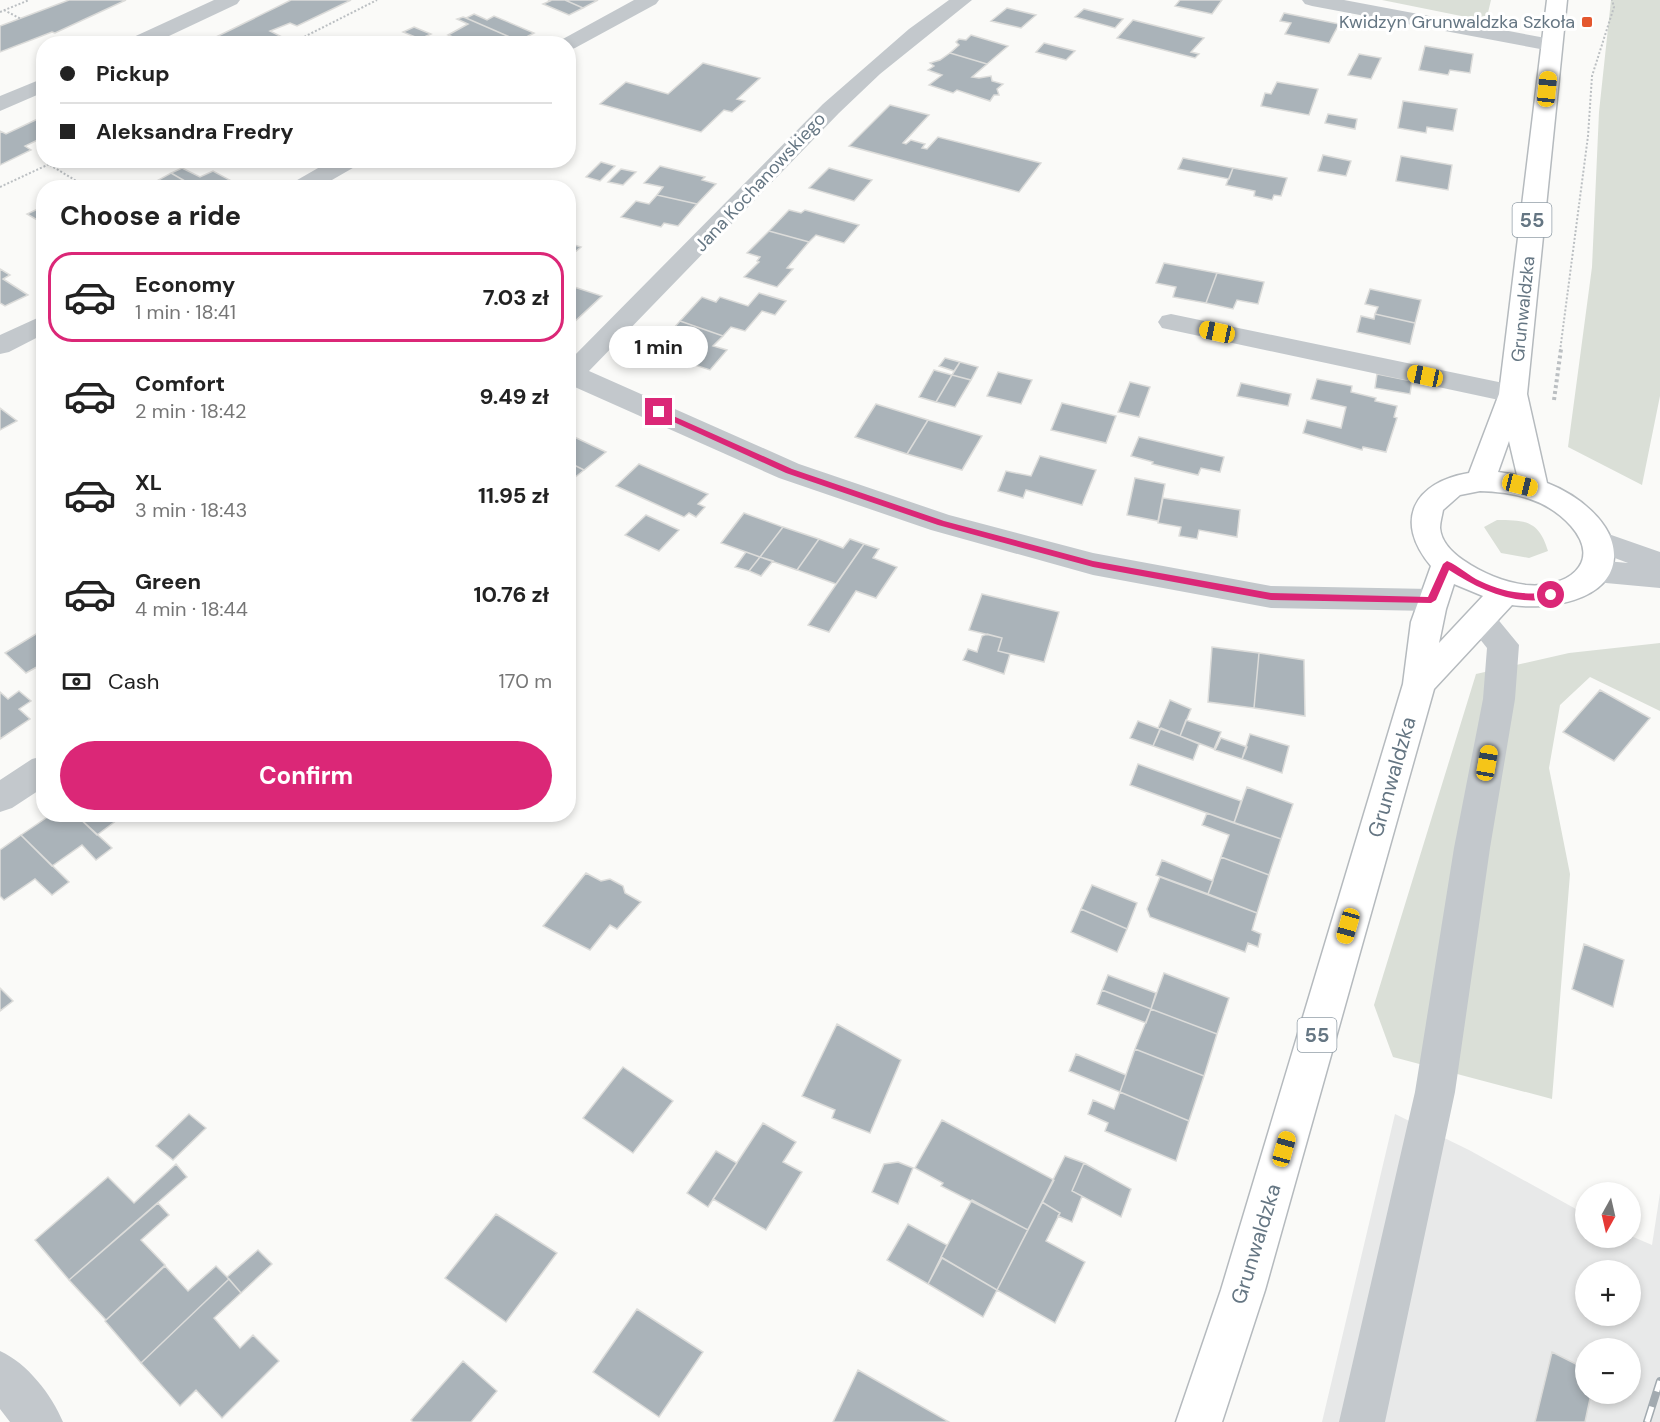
<!DOCTYPE html>
<meta charset="utf-8">
<style>
body{margin:0;font-family:"DM Sans",sans-serif;background:#f2f2f2;color:#222;height:100vh;display:flex;flex-direction:column;font-size:22px;white-space:nowrap}
*{box-sizing:border-box;margin:0}
p{font-size:20px;color:#767676}
.icon{flex:none;width:33px;height:33px;fill:none;stroke:currentColor;stroke-width:2;stroke-linecap:round;stroke-linejoin:round}
.map{position:relative;flex:1;overflow:hidden}
.details{position:absolute;left:36px;top:180px;width:540px;height:642px;display:flex;flex-direction:column;background:#fff;border-radius:24px;box-shadow:0 3px 9px #0003}
.details>*{flex:none}
.banner{position:absolute;left:36px;top:36px;width:540px;height:132px;border-radius:24px;box-shadow:0 3px 9px #0003;display:grid;align-content:center;height:132px;padding:0 24px;background:#fff}
.needle{width:39px;rotate:188deg}
.fabs{position:absolute;left:1575px;top:1182px;display:grid;gap:12px}
.fabs a{display:grid;place-items:center;width:66px;height:66px;border-radius:50%;background:#fff;box-shadow:0 3px 9px #0003;font-size:30px}
.end{position:absolute;width:27px;height:27px;margin:-14px;border:8px solid #db2777;background:#fff;box-shadow:0 0 0 3px #fff}
.from{border-radius:50%}
.bubble{position:absolute;height:42px;border-radius:21px;background:#fff;box-shadow:0 3px 9px #0003;font-size:20px;font-weight:700;line-height:42px;text-align:center}
.car{position:absolute;width:18px;height:36px;margin:-18px -9px;border-radius:8px;box-shadow:0 0 4px 2px #0007;background:linear-gradient(#f5c518 24%,#345 0 40%,#f5c518 0 76%,#345 0 86%,#f5c518 0)}
.banner b{display:flex;align-items:center;gap:21px;height:57px;font-size:22px}
.banner b+b{border-top:2px solid #e0e0e0}
.banner i{width:15px;height:15px;background:#222}
ul{padding:0;list-style:none}
li{display:flex;align-items:center;gap:18px;height:90px;margin:0 12px 9px;padding:0 12px;border:3px solid transparent;border-radius:24px}
li div{flex:1}
li b{display:block;font-size:22px}
li em{font-style:normal;font-weight:700}
li.selected{border-color:#db2777}
li>.icon{width:54px;height:54px;stroke-width:1.5}
h2{padding:0 24px;font-size:27px;line-height:72px}
.pay{display:flex;align-items:center;gap:15px;height:66px;padding:0 24px;font-size:22px}
.pay p{margin-inline-start:auto}
.action{display:flex;gap:12px;margin-top:auto;padding:12px 24px}
.action a{flex:1;height:69px;border-radius:36px;background:#db2777;color:#fff;font-size:24px;font-weight:700;line-height:69px;text-align:center}
.map>svg:first-child{display:block}
</style>
<div class="map">
<svg width="1660" height="1422" viewBox="0 0 1660 1422">
<rect width="100%" height="100%" fill="#fafaf8"/>
<path fill="#e8e9e9" fill-rule="evenodd" d="M1395 1114 1469 1150 1585 1214 1586 1238 1631 1236 1652 1245 1660 1193V1422H1322ZM1586 1270H1630V1316H1586ZM1586 1348H1630V1394H1586Z"/>
<path fill="#dadfd7" d="M1382 0H1491L1486 21Z
M1611 0H1660V396L1642 485 1568 447 1592 267 1599 112Z
M1497 520C1526 520 1539 521 1548 551L1529 558 1501 553 1484 527Z
M1660 643V711L1590 677 1560 705 1549 768 1570 874 1552 1099 1393 1057 1374 1005 1476 674 1569 653Z"/>
<path fill="#aab3b9" stroke="#dcdcda" stroke-width="1.5" d="M69 0H126L55 33 52 32 0 52V26Z
M291 0H351L297 26 290 23 270 31 280 36 264 44H191L208 41Z
M548 0H565L583 8 569 15 543 4 550 1Z
M565 0H598L583 8Z
M1180 0H1222L1212 14 1175 6Z
M1007 8 1036 15 1021 28 991 21Z
M1084 9 1123 19 1115 28 1075 17Z
M1284 13 1339 24 1329 43 1285 34 1291 23 1280 21Z
M474 14 487 20 494 16 534 33 519 41 466 18Z
M463 17 466 18 519 41 514 44H491L481 39 470 44 448 35 468 24 457 19Z
M1133 20 1204 38 1191 52 1199 54 1195 58 1117 38Z
M414 27 431 34 420 39 403 32Z
M971 35 1008 46 987 64 950 53 959 45 956 42 959 39 966 40Z
M1044 43 1075 51 1066 60 1036 52Z
M1425 46 1473 54 1470 73 1450 70 1448 75 1419 70Z
M950 53 987 64 972 77 979 78 991 76 992 81 1003 84 997 89 999 95H994L990 101 957 90 953 93 929 85 942 75 928 70 934 66 930 63 940 60Z
M1359 54 1381 58 1371 79 1348 75Z
M703 63 760 78 737 99 745 101 732 112 724 110 701 132 600 104 626 82 668 94Z
M1277 82 1318 89 1309 115 1261 106 1265 93 1271 94Z
M1403 101 1457 109 1453 131 1427 127 1426 133 1398 128Z
M890 105 929 115 903 143 906 144 911 140 925 144 922 148 927 149 938 137 1041 163 1019 192 849 146Z
M1328 114 1357 119 1355 129 1325 123Z
M44 116V137L25 146 31 150 0 165V131L6 134Z
M1323 155 1351 161 1346 176 1318 171Z
M1401 156 1452 165 1448 190 1396 181Z
M1183 158 1233 168 1229 179 1178 169Z
M154 160H172L176 162 166 167Z
M601 162 615 166 600 181 586 177Z
M660 166 705 177 702 180 716 184 697 204 657 195 663 187 644 183Z
M182 168 200 177 213 171 239 185 235 188H197L171 173Z
M829 168 872 180 854 201 809 188Z
M1233 168 1287 178 1281 196 1274 195 1272 200 1254 196 1255 191 1226 185Z
M621 169 636 172 623 185 608 182Z
M171 173 197 188H144Z
M657 195 697 204 678 226 664 223 661 227 621 217 636 201 649 204Z
M44 206V224L27 214Z
M789 210 801 213 805 210 859 225 844 243 816 235 809 242 769 231Z
M769 231 809 242 787 268 793 269 777 287 744 277 759 262 757 261 760 257 747 253Z
M568 243 581 247 568 258Z
M1164 263 1217 273 1206 303 1173 297 1176 287 1156 283Z
M0 269 10 275 3 279 28 295 5 306 0 303Z
M1217 273 1264 282 1258 304 1237 300 1233 309 1206 303Z
M568 285 602 296 572 324 568 322Z
M1370 289 1421 300 1415 323 1375 314 1378 307 1365 304Z
M759 293 786 301 775 315 762 311 745 331 731 327 723 336 680 321 702 297 716 302 720 297 748 306Z
M1375 314 1415 323 1410 344 1357 332 1361 316 1374 319Z
M680 321 723 336 713 346 727 350 710 370 667 356 671 352 657 347Z
M945 358 960 362 954 371 939 366Z
M960 362 978 367 971 380 952 375Z
M934 370 952 375 936 402 919 397Z
M998 372 1032 380 1021 404 987 396Z
M1377 374 1412 381 1410 394 1375 388Z
M952 375 971 380 955 407 936 402Z
M1317 379 1352 386 1351 392 1376 398 1375 401 1397 406 1394 417 1397 418 1386 452 1363 447 1362 450 1303 433 1307 420 1341 428 1346 407 1311 399Z
M1130 382 1150 387 1139 417 1118 412Z
M1241 383 1291 394 1288 406 1237 396Z
M1062 403 1116 416 1106 443 1051 430Z
M876 404 928 420 907 454 855 437Z
M0 408 17 421 0 430Z
M928 420 982 436 962 470 907 454Z
M568 434 606 452 584 470 568 462Z
M1139 437 1224 457 1220 472 1201 468 1198 475 1152 464 1153 462 1131 456Z
M1040 456 1096 470 1082 505 1026 490 1023 498 998 491 1006 471 1031 476Z
M568 462 584 470 568 483Z
M639 464 708 494 698 504 705 507 696 517 689 513 684 517 616 486Z
M1135 478 1165 484 1158 521 1127 515Z
M1163 498 1240 510 1237 537 1199 530 1197 539 1179 536 1181 527 1158 523Z
M744 513 783 527 760 557 721 543Z
M646 515 679 530 659 551 625 535Z
M783 527 819 539 797 570 760 557Z
M819 539 843 548 850 539 864 544 836 584 797 570Z
M864 544 879 549 873 558 897 567 876 598 856 591 829 632 808 625Z
M746 552 760 557 749 571 735 567Z
M760 557 773 561 761 576 749 571Z
M982 594 1059 612 1044 662 998 651 1002 638 969 630Z
M44 629V663L26 673 5 653Z
M987 634 1002 638 998 651 1010 654 1004 674 963 660 968 649 977 652 982 636Z
M1212 647 1259 653 1254 708 1208 702Z
M1259 653 1304 660 1305 716 1254 708Z
M1600 690 1650 718 1614 761 1563 732Z
M19 691 31 701 19 709 30 719 0 739V692L8 699Z
M1170 700 1191 709 1180 736 1158 728Z
M1186 720 1221 732 1214 749 1180 736Z
M1138 721 1160 729 1153 746 1130 738Z
M1161 728 1199 744 1193 760 1153 746Z
M1250 734 1289 746 1282 773 1242 759Z
M1221 738 1247 747 1242 759 1215 750Z
M1138 764 1241 801 1234 823 1130 785Z
M1247 787 1293 804 1281 839 1234 823Z
M1207 813 1281 839 1269 875 1221 857 1229 835 1202 825Z
M52 814H75L112 848 96 860 82 845 52 866 21 835Z
M75 814H125L97 835Z
M21 835 69 882 52 895 35 879 4 900 0 896V850Z
M1221 857 1269 875 1257 913 1208 894Z
M1162 860 1213 881 1208 894 1156 875Z
M586 873 601 881 610 879 623 886 625 893 641 902 617 929 610 925 590 950 543 926Z
M1160 877 1257 913 1252 930 1261 934 1258 947 1248 943 1245 952 1150 917 1147 909Z
M1092 885 1137 903 1127 929 1081 909Z
M1081 909 1127 929 1117 952 1071 932Z
M1584 944 1624 960 1613 1007 1572 989Z
M1164 973 1229 998 1217 1034 1151 1009Z
M1108 975 1156 993 1151 1009 1102 990Z
M0 988 13 1001 0 1011Z
M1102 990 1151 1009 1146 1023 1097 1004Z
M1151 1009 1217 1034 1204 1076 1135 1049Z
M837 1024 901 1060 870 1133 832 1118 835 1110 802 1096Z
M1135 1049 1204 1076 1189 1121 1120 1092Z
M1076 1054 1126 1075 1120 1092 1069 1071Z
M623 1067 673 1101 633 1153 583 1118Z
M1120 1092 1189 1121 1176 1161 1105 1131 1108 1123 1088 1114 1093 1100 1114 1109Z
M189 1114 206 1128 173 1160 156 1146Z
M942 1120 1054 1180 1028 1230 941 1186 943 1183 915 1168Z
M763 1123 796 1142 783 1162 802 1172 766 1230 713 1199Z
M716 1151 737 1163 708 1207 687 1193Z
M1065 1156 1084 1163 1072 1191 1082 1196 1072 1222 1058 1216 1060 1213 1042 1202Z
M898 1162 913 1168 898 1204 872 1192 884 1164Z
M1084 1163 1131 1189 1121 1217 1072 1191Z
M176 1164 187 1177 69 1280 35 1240 108 1177 134 1203Z
M972 1200 1028 1230 997 1290 941 1257Z
M1042 1202 1060 1213 1046 1241 1085 1262 1055 1323 997 1290Z
M158 1203 169 1215 141 1240 165 1265 106 1320 69 1280Z
M496 1214 557 1253 506 1322 445 1278Z
M908 1224 947 1245 928 1284 887 1260Z
M258 1250 272 1264 241 1293 227 1277Z
M942 1258 997 1290 983 1317 928 1284Z
M165 1266 188 1291 216 1266 229 1279 141 1363 105 1321Z
M229 1279 241 1293 214 1318 240 1348 253 1335 279 1361 222 1418 196 1390 180 1406 141 1363Z
M637 1309 703 1352 659 1417 593 1372Z
M1552 1352 1586 1369V1394H1591L1585 1422H1535Z
M463 1361 497 1391 471 1422H413L411 1420Z
M858 1370 949 1422H833Z"/>
<g fill="none" stroke-linecap="round" stroke-linejoin="round">
<g stroke="#b5babe" stroke-width="3">
<path id="major" d="M1547 0H1567L1527 394 1547 483C1576 494 1616 523 1614 558 1611 602 1545 610 1512 605L1434 689 1265 1290 1222 1422H1176L1221 1290 1403 684 1411 622 1431 566C1393 521 1414 482 1469 473L1499 394ZM1509 441 1517 475 1498 472ZM1480 491C1514 492 1547 499 1571 526 1604 564 1565 589 1526 585 1503 582 1482 573 1463 560 1453 553 1441 542 1440 528 1440 522 1442 516 1443 510L1460 495ZM1454 584 1483 596 1439 643 1446 609Z"/>
</g>
<path stroke="#bbbfc2" stroke-width="2" stroke-dasharray="2 2" stroke-linecap="butt" d="M4 10 21 19
M0 12 29 0
M290 44 377 0
M50 165 88 188
M0 187 58 160
M1560 351 1588 136 1592 76 1614 7 1612 0"/>
<path stroke="#bbbfc2" stroke-width="4" stroke-dasharray="3 3" stroke-linecap="butt" d="M1554 400 1561 349"/>
<path fill="#c3c8cc" fill-rule="evenodd" d="M214 0H240L237 4 152 44H124L127 40Z
M634 0H659L656 4 575 48 568 50V44H558L561 40Z
M949 0H972L880 74 839 113 589 371 799 464 949 515 1093 553 1271 586 1431 589 1442 592 1446 600 1442 608 1431 611 1271 608 1093 575 931 530 779 478 568 384V362L823 104 909 29Z
M1302 0H1344L1551 39 1558 41 1561 45 1558 49 1551 51 1312 6 1305 4Z
M44 78V92L0 111V96Z
M332 160H361L358 165 318 188H289L292 183Z
M1171 314 1513 385 1523 388 1527 394 1523 400 1513 403 1162 328 1158 322 1162 316Z
M44 315V334L9 352 0 354V335Z
M1597 530 1660 552V588L1595 582 1584 579 1580 571 1584 563 1595 560 1628 563 1586 547 1582 540 1586 533Z
M1480 608 1491 611 1519 645 1515 699 1490 848 1455 1092 1385 1422H1339L1415 1092 1454 848 1483 699 1487 648 1464 619 1469 611Z
M44 756V787L12 808 0 812V780L32 759Z
M0 1351C27 1363 52 1395 63 1422H10L0 1409Z"/>
<use href="#major" fill="#fff" fill-rule="evenodd"/>
<g stroke="#a2aab0" stroke-width="8">
<path id="rail" d="M1647 1422 1660 1381"/>
</g>
<use href="#rail" stroke="#fff" stroke-width="5" stroke-dasharray="16" stroke-linecap="butt"/>
</g>
<path fill="#db2777" d="M656 411H662L792 469 944 521 1093 561 1271 593 1428 597 1443 564 1447 561C1459 566 1469 576 1480 581 1502 592 1527 596 1551 592L1556 595 1554 598C1516 607 1480 590 1449 570L1436 600 1431 603 1271 600 1093 567 938 525 786 473 656 414Z"/>
<rect fill="#e4572e" stroke="#fff" stroke-width="2" x="1581" y="16" width="12" height="12" rx="3"/>
<g text-anchor="middle" dominant-baseline="central" stroke-width="6" stroke-linejoin="round" paint-order="stroke">
<g font-size="18" fill="#657683" stroke="#fff" text-anchor="end">
<text x="1575" y="22">Kwidzyn Grunwaldzka Szkoła</text>
</g>
<g font-size="18" fill="#657683" stroke="#fff">
<text transform="translate(760 182) rotate(-47)">Jana Kochanowskiego</text>
<text transform="translate(1523 309) rotate(-84)">Grunwaldzka</text>
</g>
<g fill="#fff" stroke="#939fa8" stroke-width="1.5">
<rect x="1512.5" y="203" width="39" height="34" rx="4.5"/>
<rect x="1297.5" y="1018" width="39" height="34" rx="4.5"/>
</g>
<g font-size="20" font-weight="bold" fill="#657683">
<text x="1532" y="220">55</text>
<text x="1317" y="1035">55</text>
</g>
<g font-size="21" fill="#657683" stroke="#fff">
<text transform="translate(1392 777) rotate(-74)">Grunwaldzka</text>
<text transform="translate(1256 1244) rotate(-73)">Grunwaldzka</text>
</g>
</g>
</svg>
<div class="fabs">
<a><svg class="needle" viewBox="-14 -14 28 28"><path d="M0-13l5 13h-10z" fill="#e53935"/><path d="M0 13l5-13h-10z" fill="#767676"/></svg></a>
<a>+</a>
<a>−</a>
</div>
<i class="end from" style="left:1551px;top:595px"></i>
<i class="end" style="left:659px;top:412px"></i>
<div class="bubble" style="left:609px;top:326px;width:99px">1 min</div>
<i class="car" style="left:1547px;top:89px;rotate:6deg"></i>
<i class="car" style="left:1217px;top:332px;rotate:282deg"></i>
<i class="car" style="left:1425px;top:376px;rotate:282deg"></i>
<i class="car" style="left:1520px;top:485px;rotate:104deg"></i>
<i class="car" style="left:1487px;top:763px;rotate:10deg"></i>
<i class="car" style="left:1348px;top:926px;rotate:196deg"></i>
<i class="car" style="left:1284px;top:1149px;rotate:16deg"></i>
<div class="banner">
<b><i class="from"></i>Pickup</b>
<b><i></i>Aleksandra Fredry</b>
</div>
<section class="details">
<h2>Choose a ride</h2>
<ul>
<li class="selected"><svg class="icon" aria-label="car" viewBox="0 0 24 24"><path d="M5 17H2v-5l4-1 3-4h7l3 4 3 1v5h-3M9 17h6M6 11h13"/><circle cx="7" cy="17" r="2"/><circle cx="17" cy="17" r="2"/></svg><div><b>Economy</b><p>1 min · 18:41</p></div><em>7.03 zł</em></li>
<li><svg class="icon" aria-label="car" viewBox="0 0 24 24"><path d="M5 17H2v-5l4-1 3-4h7l3 4 3 1v5h-3M9 17h6M6 11h13"/><circle cx="7" cy="17" r="2"/><circle cx="17" cy="17" r="2"/></svg><div><b>Comfort</b><p>2 min · 18:42</p></div><em>9.49 zł</em></li>
<li><svg class="icon" aria-label="car" viewBox="0 0 24 24"><path d="M5 17H2v-5l4-1 3-4h7l3 4 3 1v5h-3M9 17h6M6 11h13"/><circle cx="7" cy="17" r="2"/><circle cx="17" cy="17" r="2"/></svg><div><b>XL</b><p>3 min · 18:43</p></div><em>11.95 zł</em></li>
<li><svg class="icon" aria-label="car" viewBox="0 0 24 24"><path d="M5 17H2v-5l4-1 3-4h7l3 4 3 1v5h-3M9 17h6M6 11h13"/><circle cx="7" cy="17" r="2"/><circle cx="17" cy="17" r="2"/></svg><div><b>Green</b><p>4 min · 18:44</p></div><em>10.76 zł</em></li>
</ul>
<div class="pay"><svg class="icon" aria-label="cash" viewBox="0 0 24 24"><path d="M3 7h18v10H3z"/><circle cx="12" cy="12" r="2"/></svg>Cash<p>170 m</p></div>
<div class="action"><a>Confirm</a></div>
</section>
</div>
